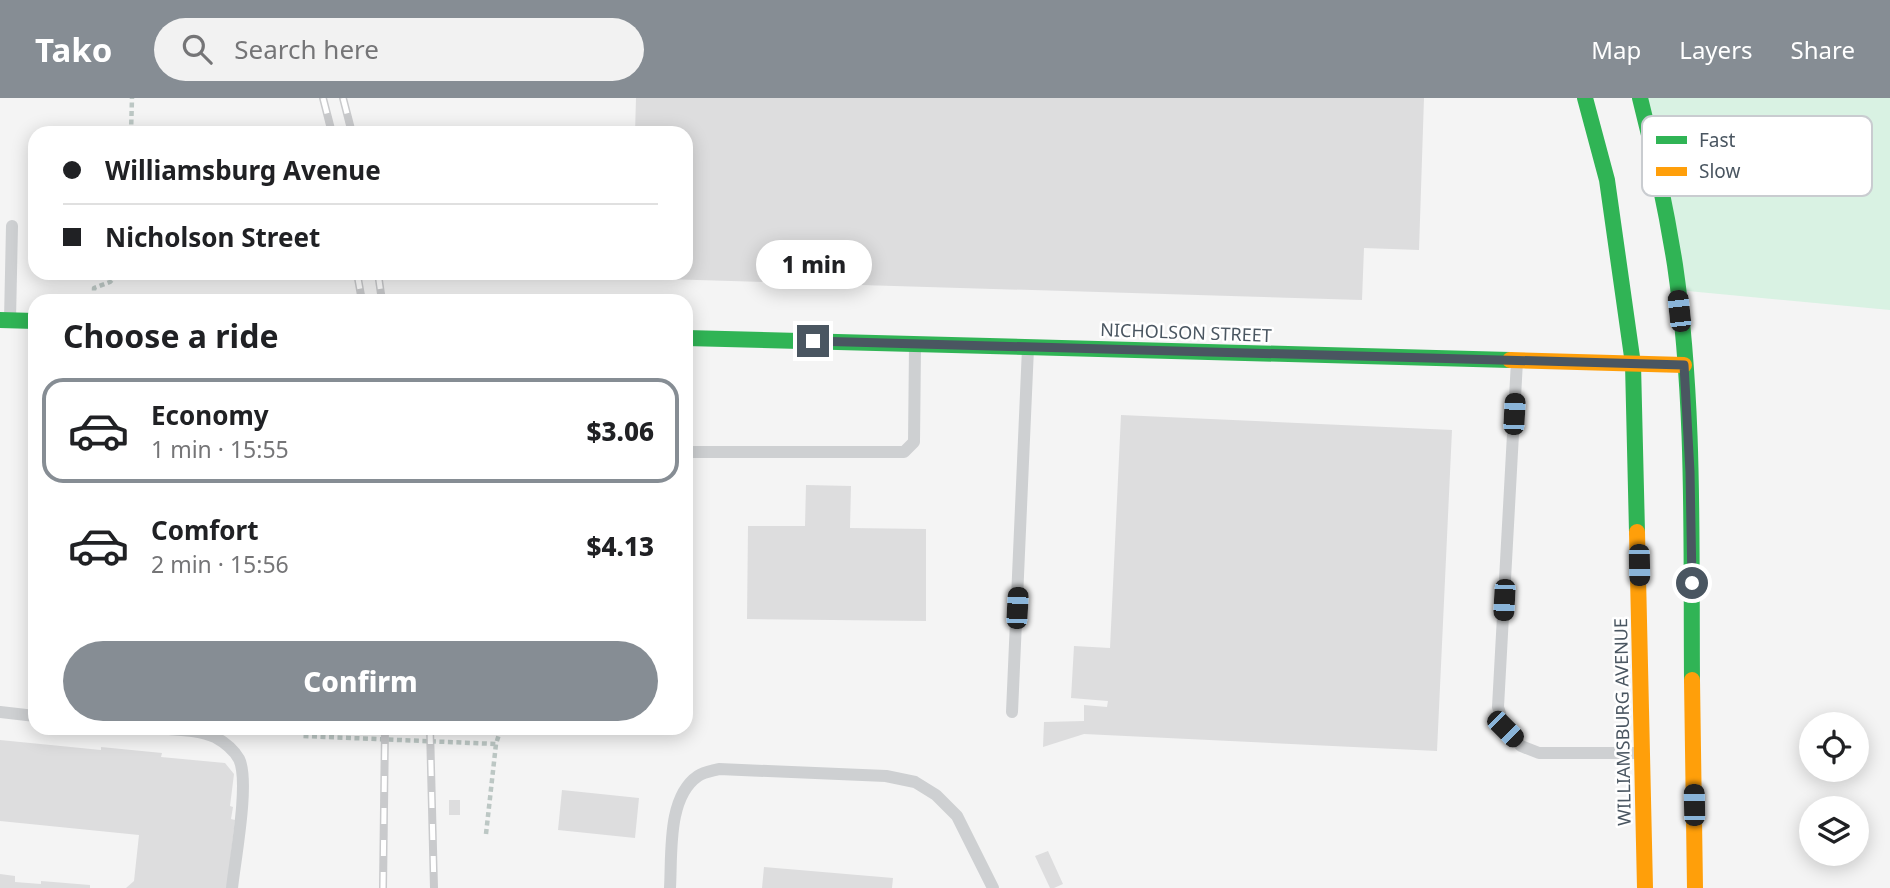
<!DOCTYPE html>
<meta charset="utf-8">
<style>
body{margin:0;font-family:"Noto Sans",sans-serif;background:#f2f2f2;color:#202124;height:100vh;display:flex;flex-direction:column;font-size:26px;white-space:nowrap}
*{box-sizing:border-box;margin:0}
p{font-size:23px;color:#757577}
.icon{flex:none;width:38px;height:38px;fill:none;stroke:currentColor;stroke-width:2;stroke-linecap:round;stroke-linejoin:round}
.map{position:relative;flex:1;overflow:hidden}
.panel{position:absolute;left:28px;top:196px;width:665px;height:441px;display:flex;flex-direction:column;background:#fff;border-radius:21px;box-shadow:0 4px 18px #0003}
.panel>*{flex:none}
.hud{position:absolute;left:28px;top:28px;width:665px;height:154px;border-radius:21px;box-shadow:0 4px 18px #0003;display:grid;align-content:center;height:154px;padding:0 35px;background:#fff}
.tools{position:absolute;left:1799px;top:614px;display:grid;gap:14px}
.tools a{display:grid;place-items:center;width:70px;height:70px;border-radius:50%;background:#fff;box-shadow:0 4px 18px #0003;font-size:35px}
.end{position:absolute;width:32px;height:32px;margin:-16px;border:9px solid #4a5661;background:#fff;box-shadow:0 0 0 4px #fff}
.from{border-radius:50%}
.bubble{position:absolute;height:49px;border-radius:24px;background:#fff;box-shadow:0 4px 18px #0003;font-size:23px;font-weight:800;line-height:49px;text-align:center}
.car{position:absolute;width:21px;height:42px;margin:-21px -10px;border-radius:9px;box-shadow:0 0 5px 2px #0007;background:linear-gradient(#222 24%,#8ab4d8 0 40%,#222 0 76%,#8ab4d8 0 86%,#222 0)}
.hud b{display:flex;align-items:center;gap:24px;height:66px;font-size:26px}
.hud b+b{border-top:2px solid #e0e0e0}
.hud i{width:18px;height:18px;background:#202124}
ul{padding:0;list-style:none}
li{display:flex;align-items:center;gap:21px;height:105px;margin:0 14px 10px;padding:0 21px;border:4px solid transparent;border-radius:21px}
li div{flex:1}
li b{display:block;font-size:26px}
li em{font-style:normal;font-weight:800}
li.on{border-color:#868d94}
li>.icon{width:63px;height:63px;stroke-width:1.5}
h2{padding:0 35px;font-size:32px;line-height:84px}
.primary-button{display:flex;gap:14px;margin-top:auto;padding:14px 35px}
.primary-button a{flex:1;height:80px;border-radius:42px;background:#868d94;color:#fff;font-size:28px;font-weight:800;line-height:80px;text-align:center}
header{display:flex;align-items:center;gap:42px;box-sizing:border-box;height:98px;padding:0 35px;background:#868d94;color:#fff}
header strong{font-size:33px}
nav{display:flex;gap:38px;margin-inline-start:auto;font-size:24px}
.search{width:490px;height:63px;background:#f2f2f2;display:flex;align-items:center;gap:18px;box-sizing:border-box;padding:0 24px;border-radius:38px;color:#757577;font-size:26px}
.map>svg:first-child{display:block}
</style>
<header>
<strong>Tako</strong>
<div class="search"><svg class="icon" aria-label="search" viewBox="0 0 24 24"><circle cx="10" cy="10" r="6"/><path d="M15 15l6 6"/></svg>Search here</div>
<nav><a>Map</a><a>Layers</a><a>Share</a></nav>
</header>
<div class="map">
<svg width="1890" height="790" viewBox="0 0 1890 790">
<rect width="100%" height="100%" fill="#f4f4f4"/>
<path fill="#d9f2e3" d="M1640 0H1890V212L1677 192Z"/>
<path fill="#ddddde" d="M636 0H1424L1419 152 1364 150 1362 202 631 180V175H686V35H635Z
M1121 317 1452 332 1437 653 1084 636 1043 649 1044 624 1084 623V607L1107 609 1108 603 1071 600 1074 548 1110 550Z
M806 387 851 388 850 430 926 431V523L747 521 748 428H805Z
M0 642 101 652V649L162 655 161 659 225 665 234 676 230 708 233 709 231 721 235 722 227 790H126L134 783 139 737 0 723Z
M562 692 639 700 635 740 558 732Z
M449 702H460V717H449Z
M1048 753 1063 786 1054 790H1050L1035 758Z
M764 769 893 780 892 790H762Z
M0 776 15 778V784L41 786V783L90 787V790H0Z"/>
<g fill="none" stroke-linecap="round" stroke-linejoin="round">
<path stroke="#bcc7c4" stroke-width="4.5" stroke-dasharray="5 3.5" stroke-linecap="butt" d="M131 35 132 0
M94 201V190L110 184 118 175
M303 630V638L496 646
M486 736 496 646 501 630"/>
<path stroke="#ced0d2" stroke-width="12" d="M10 222 12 128
M1517 263 1498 609 1505 631 1521 648 1539 655H1640
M686 354H904L914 344 915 248
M0 614 35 618
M1012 614 1028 250
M156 630C175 632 198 631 215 639 224 644 234 652 239 661 250 683 235 762 232 790
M670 790C672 756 667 699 698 678 704 674 712 673 719 671L886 678 915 684 936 697 957 718 993 790"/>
<path stroke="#30b455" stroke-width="16" d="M1585 0 1607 82 1633 266 1637 434
M1640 0C1654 55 1666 110 1675 167 1695 304 1691 444 1692 582
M0 222 35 223
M686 240 1510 262"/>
<path stroke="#ff9f0a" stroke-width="16" d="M1510 262 1684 267
M1637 434 1645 790
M1692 582 1695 790"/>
<g stroke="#c9cacc" stroke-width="8">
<path id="rail" d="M323 0 332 35
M343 0 352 35
M357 175 362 203
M378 175 382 203
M430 630 434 790
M383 790 385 630"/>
</g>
<use href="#rail" stroke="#fff" stroke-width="5" stroke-dasharray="16" stroke-linecap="butt"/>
</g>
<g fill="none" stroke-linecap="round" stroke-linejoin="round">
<path stroke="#4a5661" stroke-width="9" d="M813 243 1684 267 1690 374 1692 485"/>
</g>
<g text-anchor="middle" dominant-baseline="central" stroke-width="5" stroke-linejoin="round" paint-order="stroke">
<g font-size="18" fill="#4a5661" stroke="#fff">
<text transform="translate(1186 234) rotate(2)">NICHOLSON STREET</text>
<text transform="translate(1622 624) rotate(-91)">WILLIAMSBURG AVENUE</text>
</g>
</g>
<rect x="1642" y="18" width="230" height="80" rx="10" fill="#fff" stroke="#c9ccd0" stroke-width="2"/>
<rect x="1656" y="38" width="31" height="8" fill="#30b455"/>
<rect x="1656" y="69" width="31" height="9" fill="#ff9f0a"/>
<g font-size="19" fill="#4a5661">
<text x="1699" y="49">Fast</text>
<text x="1699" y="80">Slow</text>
</g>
</svg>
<div class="tools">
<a><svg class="icon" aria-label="locate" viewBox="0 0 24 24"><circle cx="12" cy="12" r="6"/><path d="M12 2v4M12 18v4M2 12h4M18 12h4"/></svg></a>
<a><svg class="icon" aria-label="layers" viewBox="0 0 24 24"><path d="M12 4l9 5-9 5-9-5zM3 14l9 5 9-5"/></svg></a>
</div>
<i class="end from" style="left:1692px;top:485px"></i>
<i class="end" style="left:813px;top:243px"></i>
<div class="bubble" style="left:756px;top:142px;width:116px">1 min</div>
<i class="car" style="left:1679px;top:213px;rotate:354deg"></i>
<i class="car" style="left:1514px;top:316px;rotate:3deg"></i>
<i class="car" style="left:1639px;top:467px;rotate:179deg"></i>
<i class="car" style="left:1504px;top:502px;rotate:183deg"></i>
<i class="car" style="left:1017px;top:510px;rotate:3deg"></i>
<i class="car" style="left:1505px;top:631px;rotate:135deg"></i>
<i class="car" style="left:1694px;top:707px;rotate:359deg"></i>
<div class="hud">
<b><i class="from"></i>Williamsburg Avenue</b>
<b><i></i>Nicholson Street</b>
</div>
<section class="panel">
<h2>Choose a ride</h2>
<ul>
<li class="on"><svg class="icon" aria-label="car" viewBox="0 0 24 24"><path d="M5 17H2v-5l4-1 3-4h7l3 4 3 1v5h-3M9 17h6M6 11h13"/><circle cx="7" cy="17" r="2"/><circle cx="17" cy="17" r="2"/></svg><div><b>Economy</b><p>1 min · 15:55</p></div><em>$3.06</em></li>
<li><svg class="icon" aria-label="car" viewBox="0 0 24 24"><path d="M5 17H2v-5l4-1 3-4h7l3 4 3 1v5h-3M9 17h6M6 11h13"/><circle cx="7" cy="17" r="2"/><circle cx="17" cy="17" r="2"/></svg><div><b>Comfort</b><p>2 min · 15:56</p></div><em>$4.13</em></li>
</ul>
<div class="primary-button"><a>Confirm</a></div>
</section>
</div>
